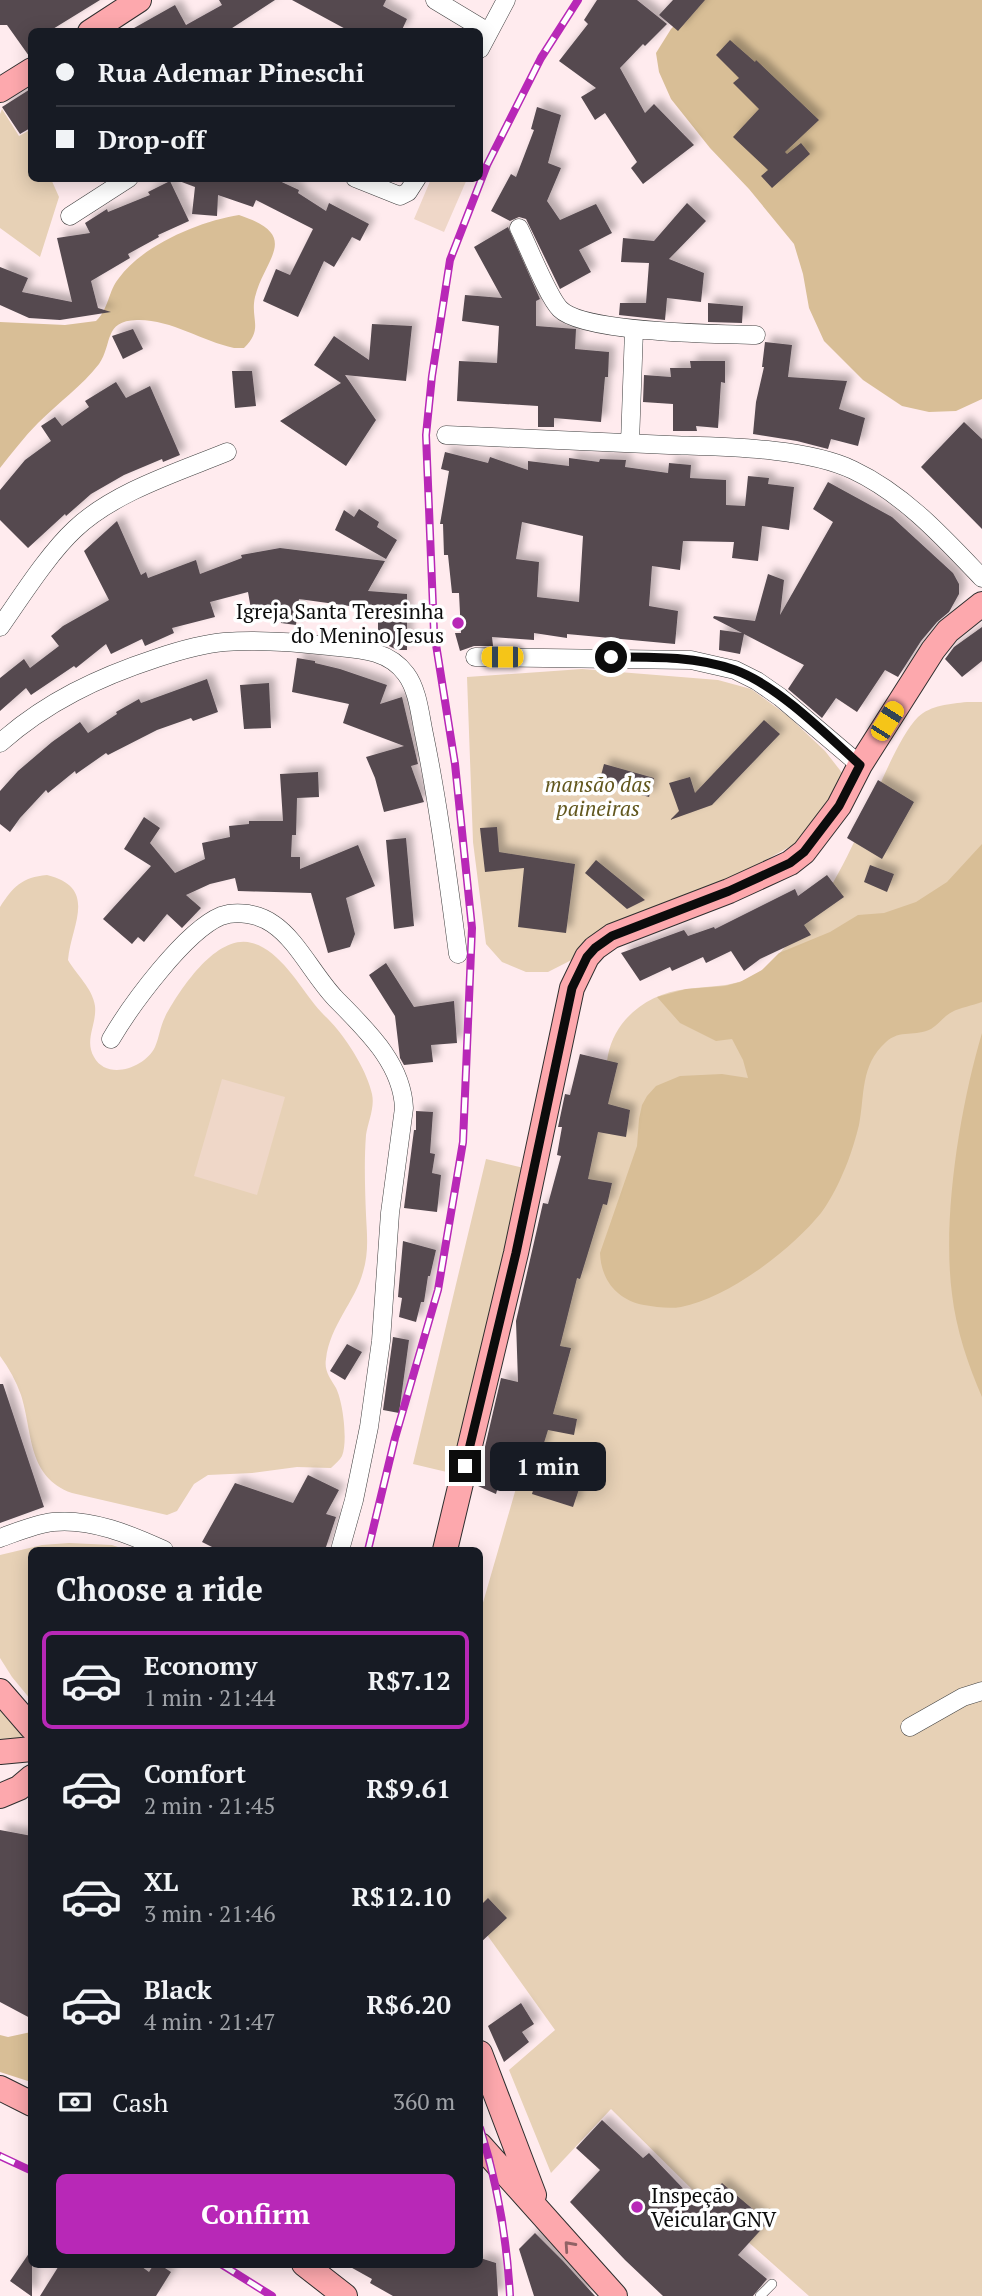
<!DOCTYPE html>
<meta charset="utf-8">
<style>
body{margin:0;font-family:"PT Serif",serif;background:#242831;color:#f1f3f6;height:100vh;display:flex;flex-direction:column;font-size:26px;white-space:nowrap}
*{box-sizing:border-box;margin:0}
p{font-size:23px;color:#9ea1a6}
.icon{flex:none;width:38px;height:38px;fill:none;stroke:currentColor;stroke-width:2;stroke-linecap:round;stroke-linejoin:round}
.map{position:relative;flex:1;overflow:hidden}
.details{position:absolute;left:28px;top:1547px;width:455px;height:721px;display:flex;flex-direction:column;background:#171b24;border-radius:10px;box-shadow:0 4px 18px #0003}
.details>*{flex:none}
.top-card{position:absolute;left:28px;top:28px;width:455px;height:154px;border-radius:10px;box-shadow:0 4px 18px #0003;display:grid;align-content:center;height:154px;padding:0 28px;background:#171b24}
.end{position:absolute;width:32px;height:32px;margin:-16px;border:9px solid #0c0c0c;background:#fff;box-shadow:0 0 0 4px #fff}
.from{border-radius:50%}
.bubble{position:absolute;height:49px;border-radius:10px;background:#171b24;box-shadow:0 4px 18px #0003;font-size:23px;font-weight:800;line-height:49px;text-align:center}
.car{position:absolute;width:21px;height:42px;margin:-21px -10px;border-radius:9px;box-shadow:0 0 5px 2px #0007;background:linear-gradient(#f5c518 24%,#345 0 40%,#f5c518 0 76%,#345 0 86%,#f5c518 0)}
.top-card b{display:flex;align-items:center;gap:24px;height:66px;font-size:26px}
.top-card b+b{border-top:2px solid #363941}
.top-card i{width:18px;height:18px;background:#f1f3f6}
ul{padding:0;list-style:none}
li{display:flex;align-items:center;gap:21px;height:98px;margin:0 14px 10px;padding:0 14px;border:4px solid transparent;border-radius:10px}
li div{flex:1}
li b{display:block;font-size:26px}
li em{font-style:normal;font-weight:800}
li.active{border-color:#b828b7}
li>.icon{width:63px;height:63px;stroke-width:1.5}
h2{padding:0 28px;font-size:32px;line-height:84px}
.pay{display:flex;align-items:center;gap:18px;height:77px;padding:0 28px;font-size:26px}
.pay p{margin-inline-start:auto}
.cta{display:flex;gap:14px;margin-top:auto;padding:14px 28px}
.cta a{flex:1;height:80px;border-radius:10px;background:#b828b7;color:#fff;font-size:28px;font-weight:800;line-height:80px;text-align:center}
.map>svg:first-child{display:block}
</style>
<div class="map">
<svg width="982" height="2296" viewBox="0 0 982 2296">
<defs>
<filter id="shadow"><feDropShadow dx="6" dy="-6" stdDeviation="3.5" flood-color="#0004"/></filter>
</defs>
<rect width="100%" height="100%" fill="#ffebee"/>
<path fill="#e7d1b6" d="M2 109 19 136 28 131 31 138 32 178 51 179 59 197 40 257 0 228V114Z
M582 669 718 680 751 689 788 716 825 751 843 774 811 835 740 874 548 972H526L502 962 486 944 473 842 467 677Z
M967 702H982V2296H809L720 2217 611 2109 551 2173 509 2070 555 2030 480 1925V1613L562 1329 608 1055C616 1017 649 993 687 989 709 986 730 987 750 978 773 966 789 941 806 922 839 882 858 833 879 787 887 768 904 731 918 717 931 705 950 704 967 702Z
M47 875C99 888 71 925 68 960 76 974 93 989 95 1006 97 1024 84 1040 94 1057 107 1081 145 1068 155 1047 159 1038 160 1027 165 1017 179 991 216 933 252 943 279 950 299 985 315 1005 322 1014 330 1020 337 1029 351 1046 367 1072 372 1094 375 1107 368 1122 366 1135 364 1161 365 1189 366 1215 367 1235 369 1252 363 1272 355 1302 330 1325 326 1359 324 1371 330 1378 336 1388 343 1402 348 1441 342 1456 340 1460 335 1464 331 1468L297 1467 252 1473 208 1475 194 1484 177 1511 167 1515 72 1493C27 1477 33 1433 21 1395 16 1381 9 1368 0 1356V907C13 887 22 877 47 875Z
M486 1159 524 1168 451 1473 413 1464Z
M69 1543 112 1545 127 1550H32L31 1700 12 1677 0 1658V1555L42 1545Z
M0 1706 18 1724 27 1745 0 1747Z"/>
<path fill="#d8be96" d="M699 0H982V399L956 411 929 412 902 406 863 380 824 341 809 308 803 274 794 244 749 189 710 148 671 99 659 72 656 53 671 29Z
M239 215C302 236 265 257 255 297 250 319 264 329 244 348H234C202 341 170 319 137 320 103 321 113 344 99 364 82 386 58 403 38 423 24 437 12 453 0 468V322L65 325 96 321C109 309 108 291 119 278 143 245 200 221 239 215Z
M982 844V1002C972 1006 961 1007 952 1012 944 1016 939 1024 931 1029 916 1037 900 1029 886 1042 860 1065 865 1095 859 1125 856 1137 852 1150 848 1161 841 1179 832 1198 821 1213 791 1250 728 1298 681 1307 669 1309 656 1307 644 1305 617 1300 601 1280 600 1253L637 1146 639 1119 642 1105 647 1096 656 1086 680 1076 722 1074 748 1078 743 1060 732 1039 716 1041 680 1023 657 997 686 989 725 986 740 982 762 970 779 953 830 932 858 915 884 913 916 902 947 882Z
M982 1033V1397C968 1365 956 1329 952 1294 942 1218 960 1107 982 1033Z
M31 2032V2082L0 2072V2035L8 2037Z"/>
<path fill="#efd7c8" d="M431 179H467L444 232 414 219Z
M222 1079 285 1097 257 1195 194 1176Z"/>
<path fill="#54494f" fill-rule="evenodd" filter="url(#shadow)" d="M0 0H100L48 32H32V55L29 56 7 25H0Z
M219 0H275L226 32H127L175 5 186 25 222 5Z
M292 0H386L383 6 407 19 401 32H351Z
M597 0H637L667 24 645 46 643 44 620 68 645 113 654 104 694 145 643 184 631 168 637 162 605 113 595 120 581 97 596 88 559 61 588 24 584 20Z
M673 0H705L678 31 659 15Z
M730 40 755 62 756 60 819 120 785 152 787 154 801 143 810 154 772 188 761 176 768 170 733 137 759 109 733 83 739 78 716 55Z
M32 88V127L20 134 2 107Z
M537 107 561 115 548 163 561 168 547 201 560 220 596 204 612 233 579 250 591 272 560 289 526 219 519 217 510 221 491 211 511 174 516 177 534 130 531 129Z
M180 178H273L299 190 298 193 326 211 329 203 369 224 360 241 352 237 334 267 324 261 298 317 263 301 276 269 290 275 313 229 256 200 253 207 218 195 217 216 192 214 195 187 179 181Z
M170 181 189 221 158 235 159 237 128 254 130 258 91 281 98 308 111 312 60 320 29 318 0 305V267L28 278 22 292 72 302 57 238 90 233 85 223 107 209 108 212 150 195 148 192Z
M687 203 706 221 669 259 704 273 701 302 667 298 665 320 619 315 620 303H646L649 263 621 262 623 238 654 241Z
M508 227 540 299 536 301V326L576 329 575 349 609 352 608 377H605L601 422 554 418V427H538V406L457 401 459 361 497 363 499 326 462 321 465 295 502 298 474 247Z
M708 303 743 306 742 323 708 322Z
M372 324 412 326 406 381 345 375 376 420 346 466 280 421 341 383 314 365 334 336 369 360Z
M133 329 143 349 123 359 112 336Z
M765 342 792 345 788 377 847 381 839 409 865 418 858 446 831 439 828 449 797 441 753 434 756 402 764 367H762Z
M690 361H725V383L721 382 718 428 696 426 697 431H673V404L643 402 644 375 671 377 670 368H691Z
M232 371H252L256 406 235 408Z
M116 382 126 398 150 386 180 455 163 462 162 459 124 475 91 494 66 516 65 514 28 548 0 520V490L25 460 51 441 41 426 55 417 62 426 89 407 85 401Z
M964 422 982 439V529L921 467Z
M445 452 488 463 490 457 528 470V461L569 466V458L599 462 600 459 626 460 625 467 668 473 669 463 691 465 690 478 726 480V505L745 506 748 476 769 478 768 484 794 487 789 530 762 526 758 561 732 558 734 542 683 541 680 570 652 566 649 606 678 611 675 644 567 634V638L534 633V640L492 637 493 646H474L460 651 455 633H461L459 593H452L448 555H444L443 524H440L449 471 441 469ZM522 522 583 536 579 602 537 597 539 562 516 559Z
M828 482 892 517 953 573 959 584V594L949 612 937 622 921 641 898 677 885 670 857 712 836 698 822 718 788 689 804 665 744 634 740 654 719 650 720 630 742 633 713 618 714 616 755 621 768 574 784 580 780 615 833 522 813 509Z
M359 509 379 522 377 527 397 540 386 559 335 530 344 510 354 517Z
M117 521 141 575 146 572 148 578 196 560 200 574 242 558 241 555 280 548 385 561 368 591 407 594V650H397L389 646V632L378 631V610L299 599 296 625 281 623 279 605 251 609 248 592 210 602 215 617 172 628 174 633 145 646 142 639 111 654 106 644 76 668 74 666 31 695 26 688 0 711V678L24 659 30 668 59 646 51 636 63 626 109 600 84 551Z
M982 627V661L962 677 945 659 954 647Z
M297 658 315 661V663L340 669 387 685 380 704 402 697 418 764 411 766 424 802 384 812 375 778 366 757 404 746 343 723 349 704 292 692Z
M207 679 218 712 193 721 191 718 157 730 108 755 106 753 76 774 75 771 48 793 46 790 20 818 10 832 0 824V791L18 771 52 742 80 722 88 733 117 714 116 712 139 699 141 703Z
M269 683 271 728 244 729 240 685Z
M764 720 780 734 712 805 670 820 679 811 669 783 690 777 695 793Z
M604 764 654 778 649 797 599 783Z
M318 772 319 797 297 798 296 835H292L291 857H300V869L358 845 375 886 346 898 355 934 350 947 328 953 311 893 238 891 235 878 210 884 186 895 201 908 182 928 167 914 144 942 138 937 132 944 103 919 151 866 124 849 144 817 160 828 150 843 175 873 205 859 202 843 230 837 229 826 249 824V821H283L280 774Z
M878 780 914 802 882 859 847 838Z
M497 827 499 852 575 864 566 933 518 927 524 868 485 872 480 828Z
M406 838 414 926 394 929 386 840Z
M596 860 645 900 627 909 585 873Z
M870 865 894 874 887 892 864 882Z
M827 875 844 897 804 925 811 935 760 959 744 971 731 951 706 963 703 957 672 971 670 967 640 981 621 953 684 930 688 936 714 927 715 929 795 889 798 896Z
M386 963 414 1007 454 1001 457 1043 431 1045 433 1062 404 1065 400 1058 395 1016 369 975Z
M580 1054 618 1063 608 1104 630 1110 626 1137 598 1132 588 1179 612 1183 607 1205 603 1204 580 1279 577 1278 560 1346 571 1348 553 1414 577 1419 574 1435 548 1430 532 1481 502 1472 496 1494 478 1486 485 1465 481 1464 501 1378 518 1382 516 1321 543 1203 548 1204 561 1156 557 1155 562 1127H558L565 1094 570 1095Z
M416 1111 433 1112 430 1153 435 1154 432 1173 441 1175 437 1212 404 1208 414 1130H416Z
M403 1241 436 1250 430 1276H428L424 1302H421L416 1322 399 1317 402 1298 398 1297Z
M393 1337 409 1340 399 1413 383 1410Z
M347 1344 362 1352 345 1380 330 1371Z
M0 1384H3L44 1507 0 1523Z
M538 1473 580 1486 573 1507 532 1494Z
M308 1475 339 1490 326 1514 336 1517 325 1550H218L202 1542 235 1483 293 1503Z
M0 1830 32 1836V2019L0 2002Z
M488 1898 507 1918 480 1943V1906Z
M521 2003 534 2024 522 2032 529 2042 504 2062 488 2026Z
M602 2120 643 2158 649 2153 700 2206 722 2183 768 2222 738 2255 767 2279 753 2296H663L625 2260 570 2202 600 2170 576 2148Z
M535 2233 563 2261 595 2296H534L519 2249Z
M32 2249V2296H31L10 2281Z
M480 2258 496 2263 498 2296H393L370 2283 372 2279 345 2264H480Z
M60 2264H138L149 2272 154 2264H159L171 2272 156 2296H40Z"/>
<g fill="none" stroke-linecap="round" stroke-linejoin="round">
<g stroke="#3f3f3f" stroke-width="10">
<path id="lane" d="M760 2296 772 2284"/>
</g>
<g stroke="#3f3f3f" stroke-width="19">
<path id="street" d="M435 0 488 32
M480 49 506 0
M355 178 400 196 408 192 417 178
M70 216 129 178
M519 228C528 246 548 297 560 309 584 333 718 334 756 335
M446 435C521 438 595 442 669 445 722 447 805 447 853 470 904 494 943 537 982 578
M630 443 634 330
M0 627C21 597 49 553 75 529 114 492 178 472 227 452
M475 657 691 660 735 670 757 681 780 697 860 765
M0 743C46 702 99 677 157 658 178 651 201 644 224 642 259 639 294 642 329 646 357 649 388 649 406 674 418 690 420 715 424 734 439 807 448 880 458 954
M111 1039C131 1005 185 931 221 916 237 910 259 914 273 924 297 940 314 976 335 998 365 1029 402 1062 404 1108L390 1213 381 1341 369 1427 354 1500 340 1550
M0 1538C17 1532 35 1524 53 1522 91 1518 131 1535 164 1550
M910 1727 963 1697 982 1691"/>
</g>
<g stroke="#2e2e2e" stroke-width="26">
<path id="secondary" d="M90 32 139 0
M0 90 32 70
M445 1550 516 1253 572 988 587 957 595 948 612 936 729 891 790 863 804 852 839 806 860 765 933 650 948 631 982 604
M0 1691 32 1728
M0 1752 32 1749
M0 1796 19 1788 32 1777
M480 2053 534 2195
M0 2088 32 2104
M480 2145 615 2296
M304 2264 345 2296"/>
</g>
<use href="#lane" stroke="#fff" stroke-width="9"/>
<use href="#street" stroke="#fff" stroke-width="18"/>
<use href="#secondary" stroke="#fda8ad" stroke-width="24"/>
<g stroke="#b828b7" stroke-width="8">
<path id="rail" d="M368 1550 395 1438 438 1290 463 1142 472 928 455 764 434 632 426 435 432 376 450 260 487 165 541 58 578 0
M480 2128C497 2182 507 2240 510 2296
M0 2156 32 2171
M221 2264 272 2296"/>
</g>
<use href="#rail" stroke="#fff" stroke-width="5" stroke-dasharray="16" stroke-linecap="butt"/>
</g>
<defs><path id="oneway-chevron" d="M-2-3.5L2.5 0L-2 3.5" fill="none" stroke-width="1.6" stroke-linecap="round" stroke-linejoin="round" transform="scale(1.75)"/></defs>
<use stroke="#916265" href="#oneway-chevron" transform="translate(569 2246) rotate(-132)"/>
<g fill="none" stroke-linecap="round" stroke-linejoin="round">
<path stroke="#0c0c0c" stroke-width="9" d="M465 1466 516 1253 572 988 587 957 595 948 612 936 729 891 790 863 804 852 839 806 860 765C827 735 777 685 735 670 695 656 652 657 611 657"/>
</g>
<g fill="#b828b7" stroke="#fff" stroke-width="2.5">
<circle cx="458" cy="623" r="7"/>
<circle cx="637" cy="2207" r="7"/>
</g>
<g text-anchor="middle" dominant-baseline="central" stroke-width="7" stroke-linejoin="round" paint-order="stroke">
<g font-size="21" fill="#0c0c0c" stroke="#fff" text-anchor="end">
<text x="444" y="611">Igreja Santa Teresinha<tspan x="444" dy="24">do Menino Jesus</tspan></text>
<text x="651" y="2195" text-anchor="start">Inspeção<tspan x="651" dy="24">Veicular GNV</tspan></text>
</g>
<g font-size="21" font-style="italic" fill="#62571e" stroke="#fff">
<text x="598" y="784">mansão das<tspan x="598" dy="24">paineiras</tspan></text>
</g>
</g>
</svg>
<i class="end from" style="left:611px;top:657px"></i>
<i class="end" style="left:465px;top:1466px"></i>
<div class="bubble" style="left:490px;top:1442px;width:116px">1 min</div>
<i class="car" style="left:502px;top:657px;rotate:270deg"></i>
<i class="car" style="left:887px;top:721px;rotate:32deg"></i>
<div class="top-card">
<b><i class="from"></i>Rua Ademar Pineschi</b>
<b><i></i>Drop-off</b>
</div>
<section class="details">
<h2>Choose a ride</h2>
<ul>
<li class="active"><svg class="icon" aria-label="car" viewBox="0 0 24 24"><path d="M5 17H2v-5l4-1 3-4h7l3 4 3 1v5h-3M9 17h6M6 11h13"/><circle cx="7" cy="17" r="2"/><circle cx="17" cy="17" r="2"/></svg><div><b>Economy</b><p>1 min · 21:44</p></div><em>R$7.12</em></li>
<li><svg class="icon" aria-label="car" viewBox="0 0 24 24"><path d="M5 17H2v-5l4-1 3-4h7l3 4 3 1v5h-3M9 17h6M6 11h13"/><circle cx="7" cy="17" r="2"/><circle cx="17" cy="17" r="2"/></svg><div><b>Comfort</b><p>2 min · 21:45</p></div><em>R$9.61</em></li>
<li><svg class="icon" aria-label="car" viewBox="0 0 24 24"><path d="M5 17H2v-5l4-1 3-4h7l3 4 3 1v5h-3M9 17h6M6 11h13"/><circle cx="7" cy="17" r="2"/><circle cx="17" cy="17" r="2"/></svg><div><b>XL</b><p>3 min · 21:46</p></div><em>R$12.10</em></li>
<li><svg class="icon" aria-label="car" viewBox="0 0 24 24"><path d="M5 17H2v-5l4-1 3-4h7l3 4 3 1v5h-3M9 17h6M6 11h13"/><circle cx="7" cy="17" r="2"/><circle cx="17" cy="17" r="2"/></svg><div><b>Black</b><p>4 min · 21:47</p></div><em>R$6.20</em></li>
</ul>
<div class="pay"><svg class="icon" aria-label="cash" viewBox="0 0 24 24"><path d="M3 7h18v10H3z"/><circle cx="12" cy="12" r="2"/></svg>Cash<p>360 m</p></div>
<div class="cta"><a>Confirm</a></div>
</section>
</div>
